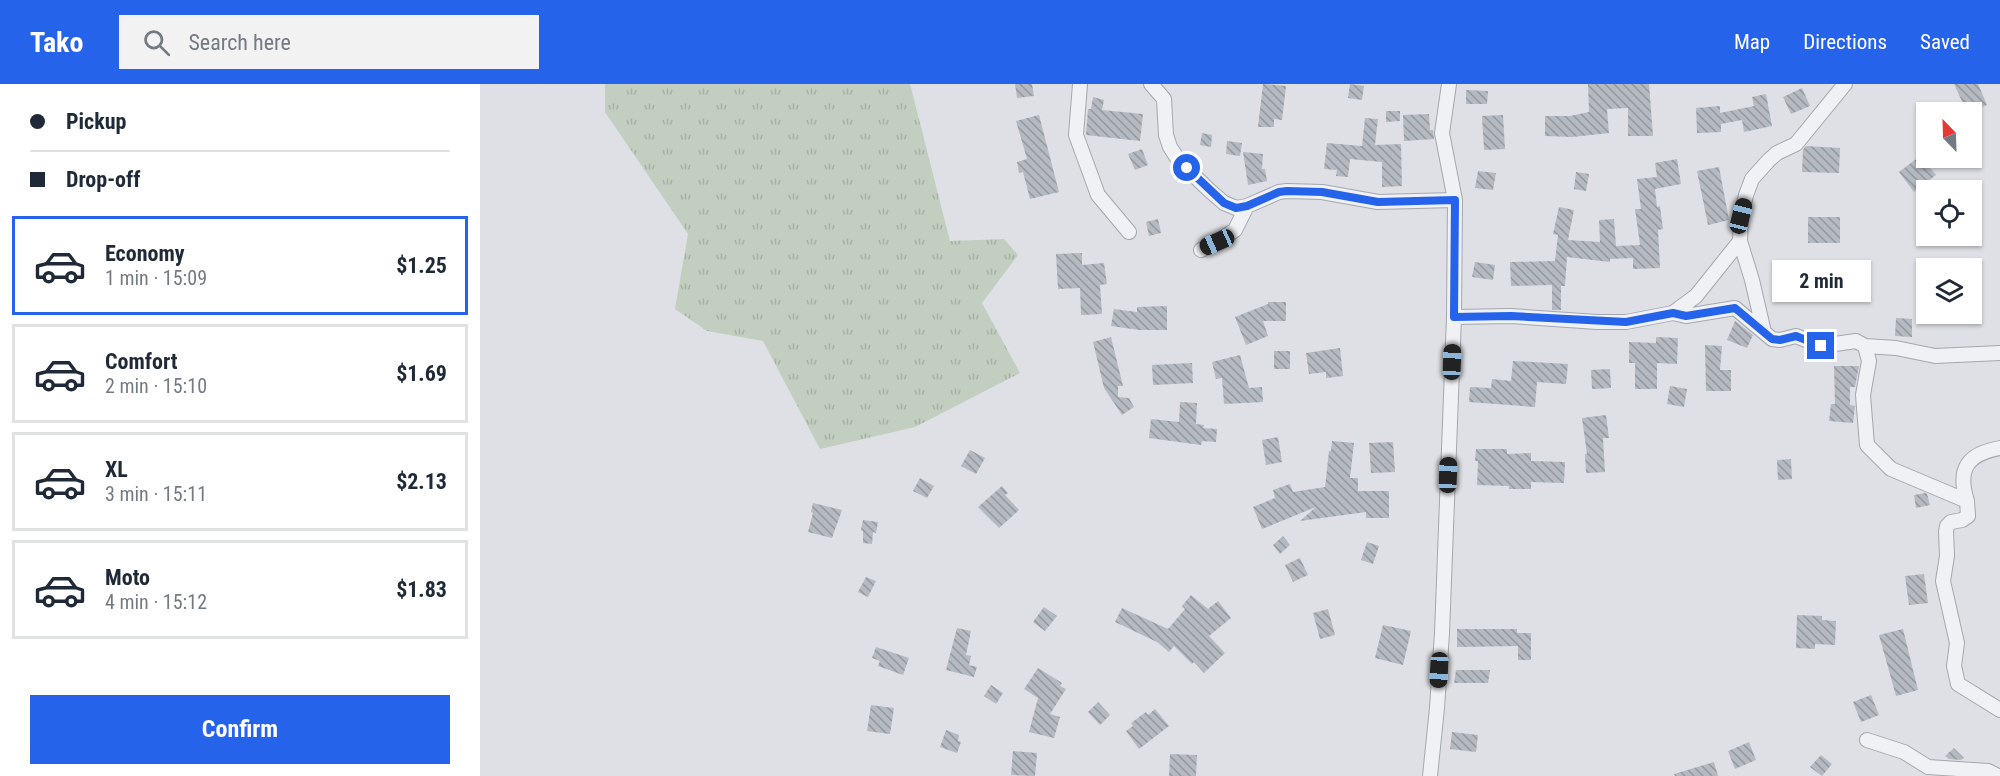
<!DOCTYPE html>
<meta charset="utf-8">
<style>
body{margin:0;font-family:"Roboto Condensed",sans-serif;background:#f2f2f3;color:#1f2937;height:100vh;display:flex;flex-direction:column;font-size:22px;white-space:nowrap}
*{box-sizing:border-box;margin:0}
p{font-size:20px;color:#747a83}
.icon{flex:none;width:33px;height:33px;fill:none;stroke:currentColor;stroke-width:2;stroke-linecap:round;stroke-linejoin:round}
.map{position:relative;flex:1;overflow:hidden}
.details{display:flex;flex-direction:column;background:#fff;width:480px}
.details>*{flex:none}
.guide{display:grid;align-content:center;height:132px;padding:0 30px;background:#fff}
.needle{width:39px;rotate:337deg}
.tools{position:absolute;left:1436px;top:18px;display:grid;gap:12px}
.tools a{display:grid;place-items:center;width:66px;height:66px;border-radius:0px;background:#fff;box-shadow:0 2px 4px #0004;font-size:30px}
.end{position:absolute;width:27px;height:27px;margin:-14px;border:8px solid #2563eb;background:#fff;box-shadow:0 0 0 3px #fff}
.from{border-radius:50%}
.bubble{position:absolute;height:42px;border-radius:0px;background:#fff;box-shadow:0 2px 4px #0004;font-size:20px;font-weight:700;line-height:42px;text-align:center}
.car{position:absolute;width:18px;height:36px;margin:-18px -9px;border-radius:8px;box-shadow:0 0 4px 2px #0007;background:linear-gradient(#222 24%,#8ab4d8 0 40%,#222 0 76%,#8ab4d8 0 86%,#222 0)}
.guide b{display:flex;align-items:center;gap:21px;height:57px;font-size:22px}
.guide b+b{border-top:2px solid #e0e1e3}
.guide i{width:15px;height:15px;background:#1f2937}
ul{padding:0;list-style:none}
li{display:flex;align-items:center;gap:18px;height:99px;margin:0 12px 9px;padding:0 18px;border:3px solid #e0e1e3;border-radius:0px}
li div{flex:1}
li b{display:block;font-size:22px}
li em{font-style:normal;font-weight:700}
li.current{border-color:#2563eb}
li>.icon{width:54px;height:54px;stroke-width:1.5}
.button{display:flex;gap:12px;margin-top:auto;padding:12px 30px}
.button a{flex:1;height:69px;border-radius:0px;background:#2563eb;color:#fff;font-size:24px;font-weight:700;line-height:69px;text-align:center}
header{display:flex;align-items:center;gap:36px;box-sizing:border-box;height:84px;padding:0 30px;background:#2563eb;color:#fff}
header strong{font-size:28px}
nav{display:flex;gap:33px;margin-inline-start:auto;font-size:21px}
.search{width:420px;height:54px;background:#f2f2f3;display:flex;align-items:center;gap:15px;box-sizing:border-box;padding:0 21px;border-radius:0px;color:#747a83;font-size:22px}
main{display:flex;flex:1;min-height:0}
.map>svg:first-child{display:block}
</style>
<header>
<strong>Tako</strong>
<div class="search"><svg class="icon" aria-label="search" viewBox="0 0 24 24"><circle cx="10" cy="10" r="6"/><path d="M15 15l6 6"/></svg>Search here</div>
<nav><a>Map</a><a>Directions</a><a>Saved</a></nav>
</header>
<main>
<section class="details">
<div class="guide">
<b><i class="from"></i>Pickup</b>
<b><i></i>Drop-off</b>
</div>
<ul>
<li class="current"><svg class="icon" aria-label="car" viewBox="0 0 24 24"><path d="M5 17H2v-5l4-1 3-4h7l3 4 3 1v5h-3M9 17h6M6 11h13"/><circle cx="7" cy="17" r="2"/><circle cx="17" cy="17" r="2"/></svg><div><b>Economy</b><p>1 min · 15:09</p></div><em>$1.25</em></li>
<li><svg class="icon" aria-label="car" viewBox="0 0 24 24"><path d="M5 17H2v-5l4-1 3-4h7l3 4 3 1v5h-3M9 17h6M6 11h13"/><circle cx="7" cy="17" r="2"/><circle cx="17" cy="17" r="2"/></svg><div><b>Comfort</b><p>2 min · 15:10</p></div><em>$1.69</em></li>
<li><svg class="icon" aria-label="car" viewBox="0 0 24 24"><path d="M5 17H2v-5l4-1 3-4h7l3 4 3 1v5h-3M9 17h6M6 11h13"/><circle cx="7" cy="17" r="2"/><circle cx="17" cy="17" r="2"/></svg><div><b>XL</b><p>3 min · 15:11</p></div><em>$2.13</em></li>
<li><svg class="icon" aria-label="car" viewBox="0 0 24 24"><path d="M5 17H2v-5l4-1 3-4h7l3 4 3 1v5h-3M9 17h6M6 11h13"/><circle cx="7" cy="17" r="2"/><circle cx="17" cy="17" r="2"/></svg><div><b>Moto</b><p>4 min · 15:12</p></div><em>$1.83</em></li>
</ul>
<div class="button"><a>Confirm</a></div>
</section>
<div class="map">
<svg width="1520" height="692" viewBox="0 0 1520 692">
<defs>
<pattern id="grass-tufts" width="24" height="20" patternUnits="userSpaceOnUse" patternTransform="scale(1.5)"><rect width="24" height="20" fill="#c2cec0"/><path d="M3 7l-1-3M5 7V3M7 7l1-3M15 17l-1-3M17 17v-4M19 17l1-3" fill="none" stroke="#a7b1a6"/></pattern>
<pattern id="building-back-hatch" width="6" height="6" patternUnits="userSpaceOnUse" patternTransform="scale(1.5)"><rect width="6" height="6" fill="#b5b9c1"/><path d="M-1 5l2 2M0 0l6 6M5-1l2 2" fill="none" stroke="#93979e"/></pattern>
</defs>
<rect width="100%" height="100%" fill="#dee0e5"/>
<path fill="url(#grass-tufts)" d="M125 0H430L470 157 524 155 538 171 502 219 540 289 435 343 340 365 283 257 227 247 195 225 208 150 125 28Z"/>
<path fill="url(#building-back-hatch)" d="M535 0H552L554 12 537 14Z
M783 0 806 2 802 36 794 35V43H778Z
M870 0 884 2 882 16 868 14Z
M1108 0H1169L1173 52H1148V24L1127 25 1129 49 1092 53 1065 52V32H1090L1109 28Z
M1474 0H1498L1507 21 1496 25 1495 21 1486 26Z
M1322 4 1330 22 1311 30 1303 13Z
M986 6 1008 7 1007 20H986Z
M1286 10 1292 42 1264 48 1262 36 1241 40V48L1217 49 1216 24 1240 22V29L1274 22 1272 13Z
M613 13 624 16 622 26 663 30 660 57 606 51 608 25H611Z
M906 27H920V37L906 38Z
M949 30 950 46H953L954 55 924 57 923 31Z
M559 31 579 108 550 115 543 88 539 89 537 78 547 75 536 37Z
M1023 31 1025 65 1004 66 1002 32Z
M885 34 898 35 895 61 921 60 922 102 902 103V78L870 75 868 93 856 92 857 86 844 85 847 59 882 62Z
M722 49 732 51 731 63 720 61Z
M747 57 762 59 760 72 746 70Z
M1326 62 1360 64 1359 89 1322 88 1323 66Z
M662 65 668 81 655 86 648 70Z
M763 68 783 70 782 85H785L787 97 768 101Z
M1440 72 1456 91 1434 108 1419 88Z
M1197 75 1201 100 1175 105 1177 123 1180 122 1183 145 1178 146 1180 184 1153 185V174L1130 175V178L1087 173 1085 202H1081V226H1072V201L1031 202 1030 178 1075 177 1078 151 1073 150 1079 123 1094 126 1088 156 1120 158 1119 136 1134 135 1136 162 1160 161 1155 125H1161L1157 95 1177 93 1175 79Z
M1239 83 1249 136 1228 141 1217 87Z
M998 87 1016 89 1013 106 995 104Z
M1096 88 1109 90 1106 107 1094 105Z
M1328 133H1360V159H1328Z
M678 135 681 149 669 152 666 138Z
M602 169V181L624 179 627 200 620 201 622 230 601 231 600 204 578 205 576 170Z
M995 178 1015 181 1013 196 992 193Z
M788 218H806V237H783L788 252 766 261 755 233 788 220Z
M687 222V246H659L631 242 634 225 657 228V223Z
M1416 234 1432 235V253L1415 252Z
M1255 237 1273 251 1267 264 1247 256Z
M631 253 643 302H638V313L649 314 654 323 642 331 624 304 613 258Z
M1176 253 1198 254 1197 280 1177 279V305H1155V279H1149V258L1176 259Z
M1225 261 1242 262 1240 286H1251V307H1226Z
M860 264 863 292 846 294V288L829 290 826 269Z
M794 267H810V285H794Z
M760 271 769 304 782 303 783 318 744 320 742 294 736 295 732 278Z
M1033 277 1088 280 1086 300 1057 298 1055 323 989 318 990 303 1011 304 1012 295 1031 297Z
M712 279 713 299 673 301 672 281Z
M1354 282H1379L1375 303H1370V321L1375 322 1373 339 1349 337 1351 320H1355Z
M1130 285 1131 304 1112 305 1111 286Z
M1190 302 1207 305 1204 323 1187 320Z
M700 318 717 319 716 340 724 341 723 344 737 345 736 358 722 357 721 361 669 354 671 335 699 338Z
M1126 331 1129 354H1123L1125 388 1106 389 1105 370H1107L1102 334Z
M798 353 802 378 786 381 782 356Z
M852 357 874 359 870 394H878V407H909V434H886V428L820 437 836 423 782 445 773 423 795 414 793 406 810 400 813 408 845 403 849 367H851Z
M913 358 915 388 891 389 889 359Z
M996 365H1027V370L1051 369V377L1085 378 1084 399 1051 398V405H1029V402L997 401 998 377H995Z
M490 366 505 374 496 390 481 382Z
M1311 375 1312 395 1298 396 1297 376Z
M440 394 454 402 447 414 433 407Z
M522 402 528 409 525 411 539 426 519 444 498 423Z
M1445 409 1447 410 1450 421 1436 424 1434 411Z
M333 419 362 426 352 454 328 448 333 429 331 428Z
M383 436 398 438 396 449 393 448 392 460 383 459V447L381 446Z
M803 452 810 461 800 470 793 461Z
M887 458 899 462 893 480 881 476Z
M820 474 828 491 813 498 805 481Z
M1444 490 1448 519 1429 521 1425 492Z
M386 493 396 497 388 513 378 508Z
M711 511 728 525 738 517 751 534 729 552 745 569 724 589 714 578 712 580 694 562 689 568 677 558 635 538 642 524 688 545 705 525 702 522Z
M564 523 577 532 565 547 553 538Z
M848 525 855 551 840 555 833 529Z
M1317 531 1342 532V536L1356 537 1355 561 1335 560V565L1316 564Z
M903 541 931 547 923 581 895 574Z
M477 544 491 547 486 571 491 572 489 581 497 583 494 593 466 586Z
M977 545H1037V549H1051V576H1038V562L977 563Z
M1423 545 1438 606 1416 612 1399 551Z
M396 563 429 574 423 591 398 582 400 577 392 574Z
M558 584 582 599 580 602 586 605 570 630 580 633 574 654 549 648 558 614 544 605Z
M976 586H1010L1008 599H974Z
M511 601 523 609 516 620 504 612Z
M1391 611 1399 631 1381 638 1373 618Z
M618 618 630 631 620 641 608 628Z
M391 621 414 624 410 650 387 647Z
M675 625 689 642 659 665 646 647 653 642 651 639 666 628 668 631Z
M466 646 479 651 478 657 481 658 477 669 460 663Z
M972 648 998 651 996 668 970 665Z
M1269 658 1276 676 1255 685 1248 667Z
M1474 664 1484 674 1481 676 1469 675 1465 672Z
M533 667 557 669 555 692 531 691Z
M690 670 717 671 716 692H689Z
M1341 671 1352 680 1342 692 1330 683Z
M1234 678 1238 692H1195L1194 690Z"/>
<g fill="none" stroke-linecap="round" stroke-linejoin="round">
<g stroke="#a4a7ae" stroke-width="16">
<path id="minor" d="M600 0 596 51 618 111 649 148
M671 0 684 15 686 51 690 63 699 77 729 106 744 119 756 124 767 122 799 108 807 107 842 108 898 118 975 116
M721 166 737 158 755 146 767 122
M1193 229 1216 212 1260 157
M974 233 1031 232 1117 238H1146L1193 229 1206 232 1255 224 1292 255 1300 256 1316 252 1341 262 1376 257 1385 262 1416 264 1455 272 1520 269
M1284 248 1272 196 1260 157 1261 132 1266 111 1272 95 1289 76 1297 69 1316 60 1365 0
M1385 262 1389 277 1383 311 1387 361 1411 385 1487 417 1488 432 1482 436 1471 438 1467 442 1466 447 1467 472 1463 497 1477 559 1474 582 1478 600 1520 626
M1487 417C1477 385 1487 370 1520 364
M1387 656 1424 668 1448 683 1508 687 1518 692
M950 692 957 624 962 549 974 233 975 116 962 49 969 0"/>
</g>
<use href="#minor" stroke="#f0f1f4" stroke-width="14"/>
</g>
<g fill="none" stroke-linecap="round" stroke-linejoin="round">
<path stroke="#2563eb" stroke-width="8" d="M707 84 744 119 756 124 767 122 799 108 807 107 842 108 898 118 975 116 974 233 1031 232 1146 238 1193 229 1206 232 1255 224 1292 255 1300 256 1316 252 1341 262"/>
</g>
</svg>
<div class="tools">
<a><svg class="needle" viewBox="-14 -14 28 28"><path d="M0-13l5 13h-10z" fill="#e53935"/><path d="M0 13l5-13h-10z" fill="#747a83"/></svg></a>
<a><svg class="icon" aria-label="locate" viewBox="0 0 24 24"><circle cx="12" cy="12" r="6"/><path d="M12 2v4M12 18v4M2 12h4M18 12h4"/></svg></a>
<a><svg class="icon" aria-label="layers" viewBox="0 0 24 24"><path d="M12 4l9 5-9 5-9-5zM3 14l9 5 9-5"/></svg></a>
</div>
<i class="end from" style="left:707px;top:84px"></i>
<i class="end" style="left:1341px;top:262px"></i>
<div class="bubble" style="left:1292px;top:176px;width:99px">2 min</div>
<i class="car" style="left:1261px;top:132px;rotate:14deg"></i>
<i class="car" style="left:737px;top:158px;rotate:246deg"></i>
<i class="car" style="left:972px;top:278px;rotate:2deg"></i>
<i class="car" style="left:968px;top:391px;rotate:2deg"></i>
<i class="car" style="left:959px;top:586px;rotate:183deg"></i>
</div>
</main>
